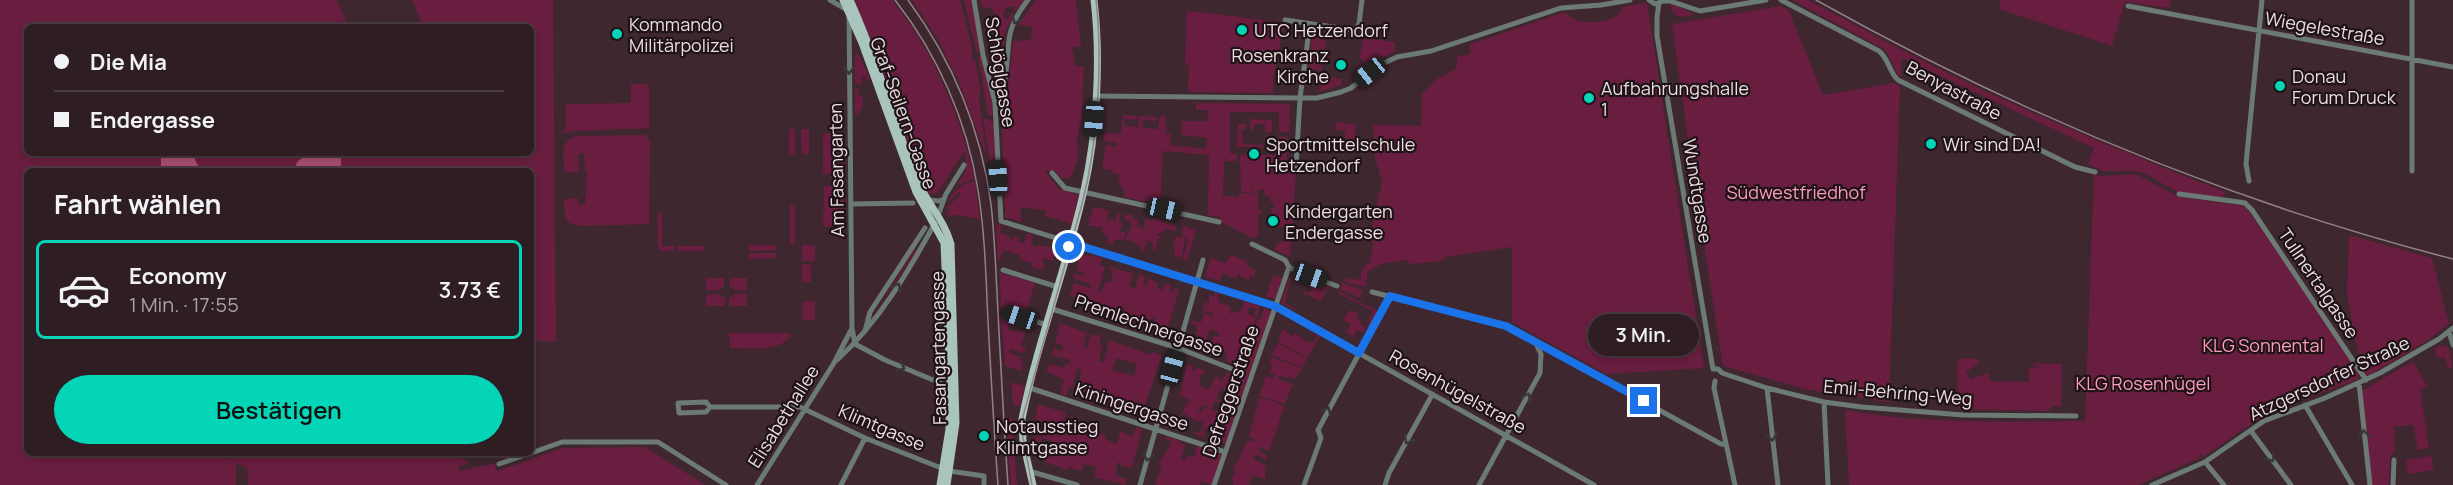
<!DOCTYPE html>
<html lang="de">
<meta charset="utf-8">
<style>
body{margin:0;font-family:Manrope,sans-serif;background:#3a2a30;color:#f1f3f6;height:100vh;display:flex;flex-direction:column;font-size:22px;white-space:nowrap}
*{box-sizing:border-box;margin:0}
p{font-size:20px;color:#a7a2a6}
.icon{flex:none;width:33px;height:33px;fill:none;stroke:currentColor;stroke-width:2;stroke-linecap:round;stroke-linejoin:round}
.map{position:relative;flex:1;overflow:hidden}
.sheet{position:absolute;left:24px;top:168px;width:510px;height:288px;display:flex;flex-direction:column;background:#2e1d23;border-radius:9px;box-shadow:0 3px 9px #0003,0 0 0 2px #493b41}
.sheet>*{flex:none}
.guide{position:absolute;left:24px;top:24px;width:510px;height:132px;border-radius:9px;box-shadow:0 3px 9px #0003,0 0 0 2px #493b41;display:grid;align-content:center;height:132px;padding:0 30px;background:#2e1d23}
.end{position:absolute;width:27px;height:27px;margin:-14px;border:8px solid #1a73e8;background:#fff;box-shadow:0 0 0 3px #fff}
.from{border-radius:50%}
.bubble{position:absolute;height:42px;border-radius:21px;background:#2e1d23;box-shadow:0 3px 9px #0003,0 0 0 2px #493b41;font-size:20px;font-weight:600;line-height:42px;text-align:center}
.car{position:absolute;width:18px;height:36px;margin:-18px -9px;border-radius:8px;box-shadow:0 0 4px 2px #0007;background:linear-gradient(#222 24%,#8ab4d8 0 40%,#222 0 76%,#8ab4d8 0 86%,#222 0)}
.guide b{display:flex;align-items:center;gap:21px;height:57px;font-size:22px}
.guide b+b{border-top:2px solid #493b41}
.guide i{width:15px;height:15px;background:#f1f3f6}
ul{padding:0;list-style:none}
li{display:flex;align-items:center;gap:18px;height:99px;margin:0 12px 9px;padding:0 18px;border:3px solid transparent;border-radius:9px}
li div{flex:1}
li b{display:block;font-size:22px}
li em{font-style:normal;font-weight:600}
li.on{border-color:#04d5b6}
li>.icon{width:54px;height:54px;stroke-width:1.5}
h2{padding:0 30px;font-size:27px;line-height:72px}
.action{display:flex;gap:12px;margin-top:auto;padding:12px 30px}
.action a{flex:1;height:69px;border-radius:36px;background:#04d5b6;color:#111;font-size:24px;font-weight:600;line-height:69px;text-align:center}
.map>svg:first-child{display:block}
</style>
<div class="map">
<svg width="2453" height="485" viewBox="0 0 2453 485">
<rect width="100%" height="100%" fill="#3e272f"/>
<path fill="#691e3f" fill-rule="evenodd" d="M0 0H337L348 27H27V153H531V27H423L412 0H553L556 342 531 340V171H27V453H227L222 457 227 460 230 455 227 453H459L461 458 470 463 458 467 460 471 494 463 497 471 563 448 645 447 705 485H248L247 468 236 464V485H0Z
M854 0H892C935 53 959 114 975 179L957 185 966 171 963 170 966 168V155L963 153 939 191 935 194 927 193Z
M912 0H960L973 51 971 58 975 60 981 91 979 97 986 156 960 84 937 38Z
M964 0H972L981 53 976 51Z
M980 0H1025L1017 11 1014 10 1015 7H1006L1003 17 1008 19 1012 12 1015 13 1005 32V43L994 48V43L999 38 1000 32 998 27 1000 25H984L983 20 986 19 987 22 999 21 998 14H994L992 8 981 7Z
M1036 0H1076L1081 47H1069L1073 51 1075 66H1084L1082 113 1076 145 1079 146 1077 162 1071 178H1060L1055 171H1045L1059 189 1079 195 1072 224 1045 216 1046 210 1020 207 1022 222 1005 217 1001 100 1002 97H1007L1013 41 1031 40 1032 29 1030 26 1018 25Z
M1792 0H1808C1858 26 1907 54 1958 78 2045 120 2135 157 2225 192L2223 197 2181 194 2146 174 2134 171H2102L2088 164 2094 148 1902 58 1901 77C1892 70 1892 58 1884 49Z
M2001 0H2171L2169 8 2125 2 2112 46 1999 9Z
M1647 3 1704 368 1606 374 1512 322V247L1445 257 1441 261 1411 264 1407 260 1381 264 1367 272 1366 287 1345 282 1346 278 1361 280V271L1363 272V268L1369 263 1373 248V222L1382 182 1374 153 1373 125 1421 126 1422 94 1437 79 1456 69 1458 56 1470 54V44L1565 12C1577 26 1602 24 1617 16L1622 7Z
M1671 3 1694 14C1683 19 1670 18 1671 3Z
M1780 6 1788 9 1823 95 1894 83 1900 87 1889 402 1809 390 1723 366 1692 170 1672 24Z
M1187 11C1221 14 1252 19 1284 23L1273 80V93L1188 92 1189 65H1185Z
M1313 32 1340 36 1339 40 1326 38 1324 55 1326 60 1322 64V71L1308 68Z
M1363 38 1395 42 1394 52 1366 66 1360 57Z
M1005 45 1003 73 998 94 994 84 989 54Z
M855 53 858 54 870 79 868 82 865 76H862L861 85 855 83Z
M981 56 992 102 994 117 988 115 978 57Z
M1324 73 1331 78 1342 79 1341 85 1319 92Z
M631 84H645L649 86V128L574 131 565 133 562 132 566 130V104L631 103Z
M855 88H858L859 97 862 94C864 103 863 110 855 116Z
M1196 103 1290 104 1289 132H1279V112H1230V154H1237V161H1224L1223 196 1239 197V193H1253V174L1252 192H1241L1240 155H1279V136L1288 137 1286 170 1296 171 1290 257 1274 249 1278 243 1289 240V224H1286V227L1271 225V220L1274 219 1271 208H1274V202H1270V197L1264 194V189L1258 190V210H1261V215H1258V236L1252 238 1221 222 1220 217 1208 215 1209 155 1163 151 1160 205 1124 197 1125 192 1118 181 1120 175 1113 173V170L1102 169 1106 145 1116 147 1117 143 1104 141 1105 133 1121 134 1123 115 1137 116V120L1125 119V126L1138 127 1139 116 1157 117V121L1143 120V128L1158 129 1160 116H1165L1167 132 1162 133 1171 134 1170 145 1206 149 1207 138 1181 135 1182 121H1207L1208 110H1196Z
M983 117 994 122 997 193 994 190Z
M1250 119 1272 120V132H1265V124H1254V130L1250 129Z
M1336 122 1356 125 1354 140 1344 138 1346 131 1335 130Z
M1238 124H1247L1246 129 1241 130 1244 144 1266 145V136H1272V147H1237Z
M789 129H795V155H789Z
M801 129H809V154H802Z
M823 133H844C845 155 852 173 823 174Z
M646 135 650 142 649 224 582 226 569 223 565 216 564 199 578 198 579 205H585L587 172H585L584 153 578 154 579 172H564C564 158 559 141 576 136Z
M2094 174 2100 176 2136 174 2179 197 2245 206 2307 294 2359 374 2357 380 2288 405 2260 418 2203 457 2202 454 2199 455 2200 458 2138 485H1849L1845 410C1923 424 2005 422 2085 421Z
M975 181 980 219 957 215 948 216 946 212 950 210 946 207 961 195 960 192 947 203C957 187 959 185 975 181Z
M824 186H837L844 192 845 226 823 227Z
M790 205H795V244H790Z
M1093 207 1108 210 1107 218 1108 223 1110 219 1116 221 1117 213 1121 214 1119 221 1123 223 1120 231 1126 233 1124 240H1114L1113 244 1107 242 1108 237 1102 232 1103 228 1088 225Z
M657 213H662V246H674V251H660L658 248Z
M1125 214 1133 215 1132 220 1138 219 1137 227 1146 228 1144 225 1145 219 1152 220 1153 218 1176 227V231L1164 229 1163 233 1156 234 1161 238 1158 239 1155 250 1152 249 1153 243 1148 240 1143 251 1140 250 1141 246 1134 244 1135 242 1125 240 1132 225 1130 221 1124 219Z
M996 224 1002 225 1000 233 1011 237 1010 242 1014 236 1019 238 1018 242 1024 243 1027 233 1033 235 1031 244 1035 246 1033 255 1037 245 1050 247V250L1055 252 1053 261 1044 258 1043 263 1046 264 1042 270 1031 267 1032 263 1019 259 1020 255 1004 250 998 264Z
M1183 226 1196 230 1187 261 1183 259 1188 239 1182 237Z
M2349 235 2432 258 2449 324 2427 341 2366 377 2353 332 2347 292Z
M1176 236 1185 239 1182 258 1174 255 1175 247H1173Z
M749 245H776V250L749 251Z
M802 245H815V261H802Z
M677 246H704V251H677Z
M914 250 916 251 869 322Z
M776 253V258L749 259V253Z
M1093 253 1095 257 1102 256 1100 265 1105 267 1098 291 1102 292 1105 282 1110 283 1113 271 1109 270 1110 267 1136 274 1132 275 1129 285 1135 289 1139 275 1145 276 1143 285 1146 286 1149 278 1158 283 1157 288 1163 290 1165 283 1171 285 1170 292 1172 293 1174 288 1179 290 1168 327 1163 325 1162 329 1153 325 1155 318 1152 317 1148 328 1123 318 1125 309 1118 307 1116 311 1088 302 1085 303 1086 300 1070 296 1074 283 1090 288 1091 284 1073 279 1074 273 1083 276 1084 273 1077 270 1080 254 1091 257Z
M1231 255 1246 261 1247 266 1256 270 1253 279 1252 274 1249 280 1241 277 1239 273 1237 279 1222 273 1220 281 1205 277 1211 258 1225 263Z
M802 264 811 265V282H802Z
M1000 273 1035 283 1026 314 1001 308Z
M1273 275 1282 278 1275 299 1266 297Z
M1290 276 1329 287 1320 301 1303 293 1304 291 1310 293 1312 284 1291 278 1285 303 1295 309 1299 306 1296 311 1281 303Z
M724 278V287L720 288 719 290H706V278Z
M730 278H747V290H734V287H729Z
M1342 283 1363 290 1360 298 1340 289Z
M1339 291 1378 311 1369 328 1367 327 1373 311 1338 293Z
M1215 292 1220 294 1217 295 1220 303 1230 306V314L1242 310 1244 301 1260 306 1257 317 1254 316 1256 309 1250 307 1247 313 1256 318 1250 337 1244 335 1250 338 1240 367 1225 361 1227 357 1224 351 1221 350 1219 359 1216 357 1219 349 1210 346 1214 336 1218 337 1219 333 1210 329 1206 341 1200 340 1196 333 1197 326 1191 323 1192 320 1201 323 1204 313 1214 316V313L1202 311 1205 302 1209 303V295L1214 296Z
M719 294V297H725L724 306H706V295Z
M734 294H747V306H729V297H734Z
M815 301V320H803L802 302Z
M1264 308 1272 312 1226 444 1216 441 1258 319H1261Z
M1350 310 1358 314 1357 318 1361 321 1360 324 1366 328 1363 333 1357 330 1353 337 1346 332 1351 324 1343 320Z
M1001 316 1010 319 1008 330 1025 333 1021 346 1026 348 1024 353 1010 349 1009 353 1021 357 1020 360 1023 361 1021 371 1005 366Z
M1060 323 1087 333 1083 347 1087 348 1091 335H1101L1099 345 1102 346 1099 361 1104 362 1109 340 1151 355 1152 352 1162 355 1145 406 1142 407 1129 404 1127 408 1107 404 1109 399H1102L1103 393 1101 392 1099 398 1092 396V404L1087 402 1089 394 1079 390 1080 388 1077 387 1082 370 1078 368 1073 384 1074 388 1069 387 1066 396 1060 394 1064 380 1046 371 1050 364 1064 368 1065 364H1069L1070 360 1052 355 1055 345V349L1062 351 1063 348 1062 345 1055 343ZM1116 358 1137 364 1134 376 1112 370Z
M1283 329 1293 337 1295 333 1308 343 1315 341 1317 337 1314 333 1320 336 1307 358 1278 341Z
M729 333H789L791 336C777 353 750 348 730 348Z
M1278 343 1307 359 1302 367 1271 355Z
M2442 345 2448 347 2451 355 2452 368H2448L2445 357 2438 359 2434 349Z
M1271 357 1302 368 1296 379 1279 376 1278 379 1293 384 1285 404 1259 396 1266 376 1273 378 1275 375 1269 372 1273 366 1270 364Z
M1961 358 1978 359 1979 363 1966 372 1971 379 1989 373 1990 381 2029 382V367L2041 368 2033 365V363L2062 364 2061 407 2053 406 2048 411 1958 409 1957 363Z
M2413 361 2427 386 2420 389 2429 448 2418 450 2413 425 2393 427 2395 431 2394 452 2390 456 2389 485H2372L2362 391Z
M1187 364 1195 367 1191 368 1194 371 1197 368 1206 370 1204 374 1201 373 1199 386 1209 389 1216 376 1222 381 1227 372 1237 376 1229 399H1226L1228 390 1220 388 1217 399 1227 403 1224 412 1221 411 1224 403 1215 401 1212 409 1203 405 1198 411 1201 413 1204 407 1224 414 1214 440 1208 438 1209 435 1213 434 1212 426 1204 429 1205 438 1195 434 1196 431 1200 433 1204 422 1194 420 1183 413 1185 406H1188L1186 402 1189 403V400L1182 396 1179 398Z
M1011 382 1025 386 1020 406 1013 405Z
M1259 398 1273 401 1283 406 1285 405 1269 451 1261 447 1259 451 1267 456 1266 460 1255 454 1253 458 1266 466 1265 479 1253 475 1249 485H1233L1234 481 1231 478 1235 473 1234 465 1236 466 1248 440 1254 442 1255 440 1249 436Z
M1038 404 1066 413 1064 419 1094 425 1093 431 1099 433 1098 437 1100 433 1105 435V439L1117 444 1121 431 1133 437 1136 427 1142 429 1132 468 1120 465 1121 461 1118 463 1115 475 1127 479 1125 485 1094 477 1096 467 1084 464 1082 471 1069 467 1068 470 1045 462 1039 446 1036 447 1034 436 1042 437 1041 441 1054 445 1056 443 1043 438 1042 433 1033 431 1032 426 1045 430 1047 427 1055 429 1056 427 1035 419Z
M1006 417 1012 419 1017 485H1011Z
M1166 436 1181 441 1180 443 1185 445 1181 459 1185 460 1187 456 1194 457 1197 446 1223 453 1212 485 1201 482 1202 476 1200 484 1202 485H1155L1162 466 1159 465C1162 454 1169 452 1171 441L1165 439Z
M2432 456 2433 470 2408 474 2406 460Z"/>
<path fill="#a84d71" d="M161 153H195V160L201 171H161Z
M302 153H341V171H294L297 162 302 158Z"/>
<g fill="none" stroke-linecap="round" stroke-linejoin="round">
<path stroke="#6c7a76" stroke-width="5" d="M830 0 849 11 852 328 855 344
M974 0 983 55 995 103 1001 221 1275 306 1594 485
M1649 0 1655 4 1661 2
M1781 0 1879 51C1889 59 1889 72 1898 80L2075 167 2095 172
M2412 0V171
M1662 1H1670L1700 11 1766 0
M1659 3 1657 17V36L1713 369
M2128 6 2453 67
M1285 20 1354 30 1359 24 1362 0
M1095 96 1304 98H1317L1341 92 1351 88 1380 65 1397 57 1431 51 1561 8 1601 5 1630 0
M995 103C1009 87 1006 54 1010 34 1013 21 1020 10 1028 0
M1296 167 1300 98 1310 24
M1052 173 1065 188 1219 222
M2249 181 2246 164 2262 0
M2179 194 2239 202 2245 203 2252 210 2366 380
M928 200 939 201 944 199
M851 204 913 203
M939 213 946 194 964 165
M1252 244 1285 260 1289 267 1298 272 1337 286
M1003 270 1058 287
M1372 292 1506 326 1721 444H1726
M1052 309 1178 348 1237 371
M1007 312 1047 325
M865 331 870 312 925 228
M2449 332 2453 345
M855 344 885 360 950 387
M837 360C879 322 908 272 935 223
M1713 369H1718L1722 373 1767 388 1824 402 1862 407 1963 415 2076 416
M1715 381 1714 388 1735 485
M2359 383 2370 485
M1030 388 1225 452
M1767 388 1778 485
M1824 402 1828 485
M2305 405 2352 485
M710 407 706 402 678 403 679 413 706 412 710 407H800L865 438 949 471 984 476V485
M2251 431 2291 485
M531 453 562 442H658L726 485
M2205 462 2224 485
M499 464 530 453
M1029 471 1077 485
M757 485 834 363 851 330
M841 485 865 438
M1140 485 1203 260
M1214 485 1289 267
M1304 485 1321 438 1318 430 1390 296
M1385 485 1389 473 1432 395
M1479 485 1540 373 1541 354 1535 342
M2152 485 2205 462 2264 421 2325 398 2380 373 2439 339 2453 328
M2393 485 2394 460"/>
<path stroke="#a8c4bd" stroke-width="7" d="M843 0 862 43 916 192 944 243 950 387 949 429 940 485
M850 0C877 58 893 120 917 179 926 202 944 219 951 244L956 423 947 485
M1033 485 1023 442 1022 419C1037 342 1067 267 1084 190 1097 134 1101 58 1094 0"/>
<path stroke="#948187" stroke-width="1.5" d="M1032 485 1022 432 1023 416 1082 204C1098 143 1103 62 1096 0"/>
<path stroke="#948187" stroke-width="1.5" d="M895 0C938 55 967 121 978 190 985 233 986 278 988 321 991 376 994 430 998 485
M908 0C952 60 981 130 991 204 995 240 996 276 998 313 1001 370 1004 428 1008 485
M1816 0C2016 112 2231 202 2453 259"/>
</g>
<defs><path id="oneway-chevron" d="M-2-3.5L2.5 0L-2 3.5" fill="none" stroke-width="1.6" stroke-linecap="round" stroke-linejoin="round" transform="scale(1.5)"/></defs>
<g stroke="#393738">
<use href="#oneway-chevron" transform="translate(1016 20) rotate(116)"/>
<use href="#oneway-chevron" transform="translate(849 70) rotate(89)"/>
<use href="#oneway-chevron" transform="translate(897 287) rotate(-58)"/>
<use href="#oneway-chevron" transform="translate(901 367) rotate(24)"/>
<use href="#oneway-chevron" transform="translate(1527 397) rotate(-61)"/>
<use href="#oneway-chevron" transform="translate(1327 411) rotate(-62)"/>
<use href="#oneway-chevron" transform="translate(2364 434) rotate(-95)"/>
<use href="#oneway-chevron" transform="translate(1772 437) rotate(83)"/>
<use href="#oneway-chevron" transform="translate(1408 440) rotate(119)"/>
<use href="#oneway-chevron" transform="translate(1148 457) rotate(106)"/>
<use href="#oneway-chevron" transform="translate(2271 458) rotate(53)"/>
</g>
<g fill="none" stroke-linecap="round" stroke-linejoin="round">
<path stroke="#1a73e8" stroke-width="8" d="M1069 247 1071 243 1275 306 1359 353 1390 296 1506 326 1644 401"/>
</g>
<g fill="#04d5b6" stroke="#1e1317" stroke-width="2">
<circle cx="1242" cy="30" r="6"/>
<circle cx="617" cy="34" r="6"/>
<circle cx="1341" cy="65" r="6"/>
<circle cx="2280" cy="86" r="6"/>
<circle cx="1589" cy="98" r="6"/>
<circle cx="1931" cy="144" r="6"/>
<circle cx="1254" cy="154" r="6"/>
<circle cx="1273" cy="221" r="6"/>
<circle cx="984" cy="436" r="6"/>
</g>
<g text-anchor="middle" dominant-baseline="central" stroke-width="4.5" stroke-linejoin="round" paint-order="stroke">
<g font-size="18" fill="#eddde2" stroke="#1e1317" text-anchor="start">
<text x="629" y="24">Kommando<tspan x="629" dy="21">Militärpolizei</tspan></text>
<text x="1254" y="30">UTC Hetzendorf</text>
<text x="1329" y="55" text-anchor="end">Rosenkranz<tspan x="1329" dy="21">Kirche</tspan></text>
<text x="2292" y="76">Donau<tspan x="2292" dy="21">Forum Druck</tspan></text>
<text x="1601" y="88">Aufbahrungshalle<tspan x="1601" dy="21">1</tspan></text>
<text x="1266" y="144">Sportmittelschule<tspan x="1266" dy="21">Hetzendorf</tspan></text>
<text x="1943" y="144">Wir sind DA!</text>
<text x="1285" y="211">Kindergarten<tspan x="1285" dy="21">Endergasse</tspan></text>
<text x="996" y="426">Notausstieg<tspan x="996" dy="21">Klimtgasse</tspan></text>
</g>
<g font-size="18" fill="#eddde2" stroke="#1e1317">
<text transform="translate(2325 28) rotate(10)">Wiegelestraße</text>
<text transform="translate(1001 72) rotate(81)">Schlöglgasse</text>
<text transform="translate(1954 90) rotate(28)">Benyastraße</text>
<text transform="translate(904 113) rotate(70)">Graf-Seilern-Gasse</text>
<text transform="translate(836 170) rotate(-91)">Am Fasangarten</text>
<text transform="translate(1698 191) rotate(81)">Wundtgasse</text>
<text transform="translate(2319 283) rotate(56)">Tullnertalgasse</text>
<text transform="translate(1149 325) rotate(19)">Premlechnergasse</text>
<text transform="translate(938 348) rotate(-91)">Fasangartengasse</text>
<text transform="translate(2329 378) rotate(-25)">Atzgersdorfer Straße</text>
<text transform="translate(1230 391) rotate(-71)">Defreggerstraße</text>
<text transform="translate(1458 391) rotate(29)">Rosenhügelstraße</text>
<text transform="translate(1898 392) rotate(5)">Emil-Behring-Weg</text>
<text transform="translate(1132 406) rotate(18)">Kiningergasse</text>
<text transform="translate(783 416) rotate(-58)">Elisabethallee</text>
<text transform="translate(882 427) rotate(23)">Klimtgasse</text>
</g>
<g font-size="18" fill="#fe9bbf" stroke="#1e1317">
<text x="1796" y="192">Südwestfriedhof</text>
<text x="2263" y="345">KLG Sonnental</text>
<text x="2143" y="383">KLG Rosenhügel</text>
</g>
</g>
</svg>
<i class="end from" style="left:1069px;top:247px"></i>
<i class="end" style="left:1644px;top:401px"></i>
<div class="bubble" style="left:1588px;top:314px;width:111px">3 Min.</div>
<i class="car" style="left:1370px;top:72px;rotate:231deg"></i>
<i class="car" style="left:1094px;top:119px;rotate:184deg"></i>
<i class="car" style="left:998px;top:178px;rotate:357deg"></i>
<i class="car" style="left:1164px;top:209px;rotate:103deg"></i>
<i class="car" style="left:1310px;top:276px;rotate:110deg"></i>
<i class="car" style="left:1020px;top:317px;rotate:289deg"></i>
<i class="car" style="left:1172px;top:368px;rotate:15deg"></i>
<div class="guide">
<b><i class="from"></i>Die Mia</b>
<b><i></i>Endergasse</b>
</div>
<section class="sheet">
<h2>Fahrt wählen</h2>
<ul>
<li class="on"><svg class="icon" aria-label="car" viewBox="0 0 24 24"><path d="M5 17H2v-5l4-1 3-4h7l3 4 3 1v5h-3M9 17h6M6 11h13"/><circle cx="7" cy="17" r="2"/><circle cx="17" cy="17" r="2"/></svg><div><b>Economy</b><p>1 Min. · 17:55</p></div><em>3.73 €</em></li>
</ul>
<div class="action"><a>Bestätigen</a></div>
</section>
</div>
